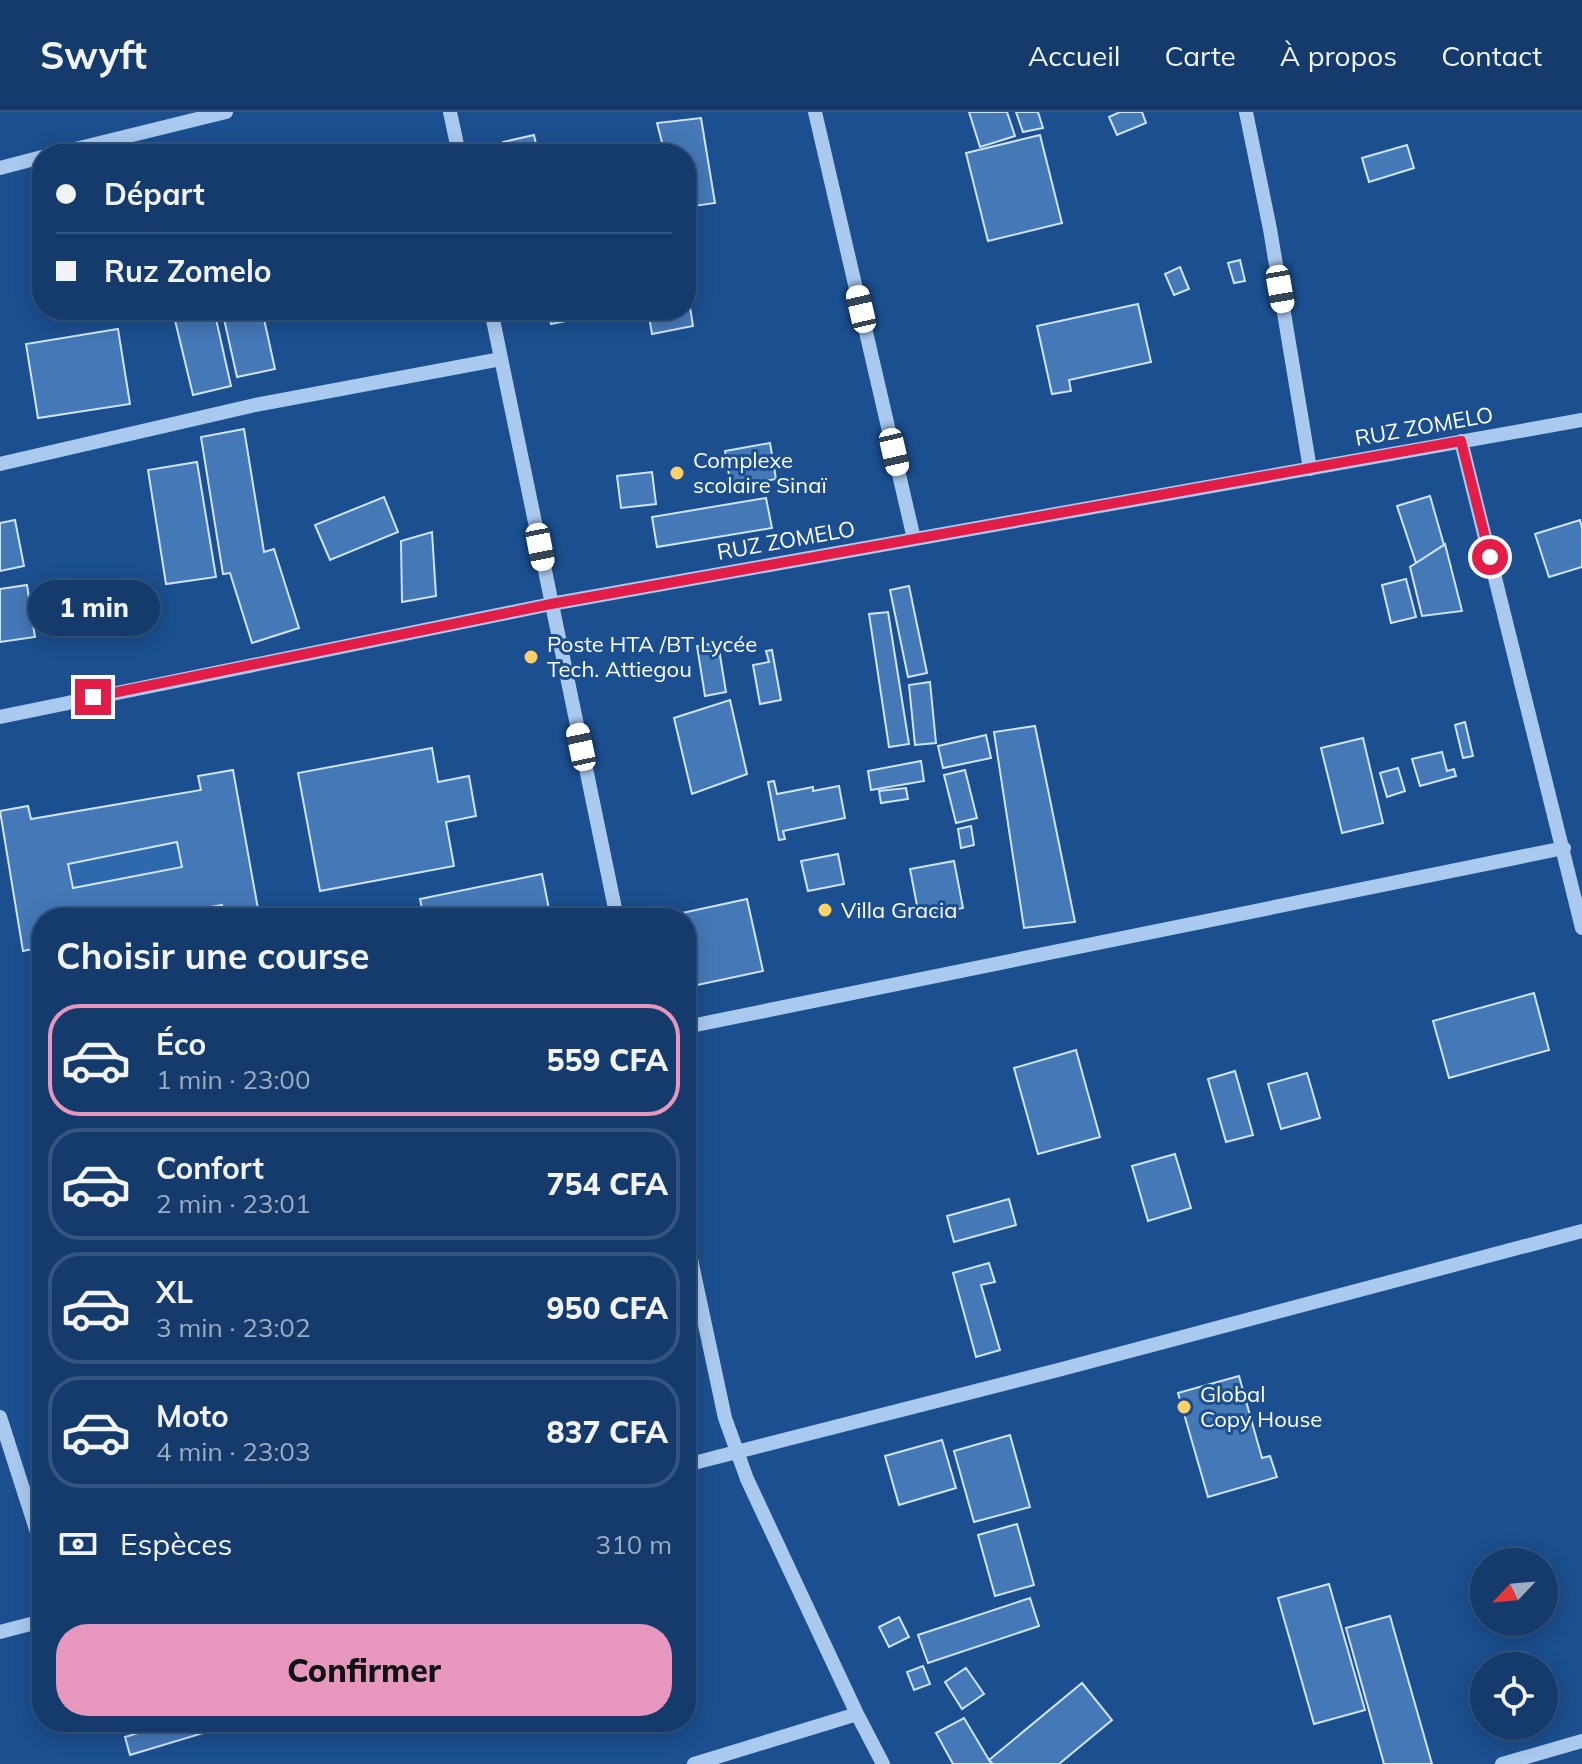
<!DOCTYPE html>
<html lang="fr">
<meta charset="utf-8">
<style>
body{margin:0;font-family:Mulish,sans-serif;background:#214673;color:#f1f3f6;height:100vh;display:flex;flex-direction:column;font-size:30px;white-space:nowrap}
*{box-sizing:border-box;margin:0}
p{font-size:26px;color:#9dadc1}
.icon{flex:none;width:44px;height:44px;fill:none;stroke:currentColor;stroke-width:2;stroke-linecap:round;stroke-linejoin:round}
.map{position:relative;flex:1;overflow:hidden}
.sheet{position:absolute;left:32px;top:796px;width:664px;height:824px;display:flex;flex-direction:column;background:#143b6b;border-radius:32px;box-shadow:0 4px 20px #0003,0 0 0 2px #33557e}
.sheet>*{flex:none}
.top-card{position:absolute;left:32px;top:32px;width:664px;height:176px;border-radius:32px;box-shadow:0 4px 20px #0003,0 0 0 2px #33557e;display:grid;align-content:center;height:176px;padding:0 24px;background:#143b6b}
.needle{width:52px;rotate:244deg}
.buttons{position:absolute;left:1470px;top:1436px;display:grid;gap:16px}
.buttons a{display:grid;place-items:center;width:88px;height:88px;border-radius:50%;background:#143b6b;box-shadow:0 4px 20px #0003,0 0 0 2px #33557e;font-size:40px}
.end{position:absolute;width:36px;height:36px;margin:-18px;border:10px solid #e11d48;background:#fff;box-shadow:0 0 0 4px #fff}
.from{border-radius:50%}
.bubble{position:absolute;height:56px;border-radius:28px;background:#143b6b;box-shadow:0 4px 20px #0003,0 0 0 2px #33557e;font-size:26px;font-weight:800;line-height:56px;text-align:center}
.car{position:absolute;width:24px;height:48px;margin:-24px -12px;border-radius:10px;box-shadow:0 0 6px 2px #0007;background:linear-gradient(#fff 24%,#345 0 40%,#fff 0 76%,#345 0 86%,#fff 0)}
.top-card b{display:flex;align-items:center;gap:28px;height:76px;font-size:30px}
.top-card b+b{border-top:2px solid #33557e}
.top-card i{width:20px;height:20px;background:#f1f3f6}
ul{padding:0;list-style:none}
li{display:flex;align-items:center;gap:24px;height:112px;margin:0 16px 12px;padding:0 8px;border:4px solid #33557e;border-radius:32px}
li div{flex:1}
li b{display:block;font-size:30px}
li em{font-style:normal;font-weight:800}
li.on{border-color:#e797bd}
li>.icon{width:72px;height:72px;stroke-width:1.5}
h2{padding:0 24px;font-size:36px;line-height:96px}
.pay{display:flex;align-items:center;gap:20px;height:88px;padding:0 24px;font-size:30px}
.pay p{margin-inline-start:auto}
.action{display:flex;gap:16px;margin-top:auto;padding:16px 24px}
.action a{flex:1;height:92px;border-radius:32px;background:#e797bd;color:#111;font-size:32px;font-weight:800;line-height:92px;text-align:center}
header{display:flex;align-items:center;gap:48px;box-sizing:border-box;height:112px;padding:0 40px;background:#143b6b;border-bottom:2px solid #33557e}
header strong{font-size:38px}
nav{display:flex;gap:44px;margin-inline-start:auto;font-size:28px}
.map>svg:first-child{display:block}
</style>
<header>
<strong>Swyft</strong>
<nav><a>Accueil</a><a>Carte</a><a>À propos</a><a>Contact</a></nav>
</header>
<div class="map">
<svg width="1582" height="1652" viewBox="0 0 1582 1652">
<rect width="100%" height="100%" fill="#1b4f8f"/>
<path fill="#2e69ad" d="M177 730 182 755 73 776 68 752Z"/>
<path fill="#4478b7" stroke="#cfe3fa" stroke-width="2" fill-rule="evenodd" d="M969 0H1007L1015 24 980 35Z
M1016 0H1038L1043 16 1023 20Z
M1120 0H1142L1146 11 1117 23 1109 5Z
M701 6 715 91 686 95V42H665L657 11Z
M534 23 538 41 506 42 503 30Z
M1040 23 1062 111 988 129 966 41Z
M1407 33 1414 56 1369 70 1362 46Z
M1240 148 1245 169 1234 171 1228 151Z
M1180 155 1189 177 1174 183 1165 162Z
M689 189 693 214 652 222 648 198H686V190Z
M1138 192 1151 250 1069 268 1071 279 1052 282 1037 214Z
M182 198H214L231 274 193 283 173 200Z
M222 198H262L275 257 237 265Z
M548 198H619L551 212Z
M118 217 130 292 38 306 26 232Z
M244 317 264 440 274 437 299 516 252 531 230 461 223 462 201 325Z
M770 331 776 367 731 375 725 339Z
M197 350 216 465 166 472 148 358Z
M652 360 656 392 621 396 617 364Z
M1430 384 1444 433 1416 451 1397 394Z
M384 385 398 420 330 448 315 413Z
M766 386 772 416 657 435 652 405Z
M15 408 24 454 0 459V411Z
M1580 408 1582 416V455L1549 465 1535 422Z
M432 420 436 484 402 490 401 429Z
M1445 432 1462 499 1422 504 1410 455Z
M1406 467 1416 505 1391 511 1382 473Z
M27 473 35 525 0 530V477Z
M909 474 927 561 908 565 890 478Z
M888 500 909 632 889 635 869 502Z
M718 531 726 580 705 584 697 534Z
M772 538 781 588 760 592 753 553 769 550 766 539Z
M930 570 936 631 915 633 909 573Z
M730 588 747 662 692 682 674 606Z
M1465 610 1473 644 1463 646 1455 613Z
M1035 614 1075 810 1024 816 994 620Z
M986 623 991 646 943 656 938 634Z
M1363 626 1383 711 1342 721 1321 636Z
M432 636 438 670 469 664 476 704 446 710 454 754 320 779 298 661Z
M1442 640 1447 659 1454 657 1456 664 1420 674 1412 647Z
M921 649 924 669 871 678 868 659Z
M1398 656 1405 679 1387 685 1380 661Z
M233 658 258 797 224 803 222 793 151 806H42V835L23 839 0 699 28 694 31 707 201 678 198 664ZM177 730 182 755 73 776 68 752Z
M965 658 977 706 956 711 944 663Z
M774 669 777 682 813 675V679L839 674 845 706 783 719 785 727 779 728 768 670Z
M906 676 908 687 881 691 879 679Z
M971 714 974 733 961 736 958 717Z
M838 742 844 772 808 779 801 749Z
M954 749 963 796 919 804 910 757Z
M542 762 550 802 538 804 539 806H424L420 787Z
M747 787 763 859 697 873 686 821V806H683L682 801Z
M1534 881 1549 938 1449 966 1433 909Z
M1076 938 1100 1025 1038 1042 1014 956Z
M1235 959 1253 1023 1226 1030 1208 967Z
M1307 961 1320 1006 1281 1017 1268 972Z
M1175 1042 1191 1096 1148 1109 1132 1054Z
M1009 1087 1016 1113 954 1130 947 1104Z
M989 1151 995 1170 981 1173 1000 1238 976 1245 953 1161Z
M1239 1264 1262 1346 1270 1344 1277 1365 1208 1385 1178 1281Z
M1010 1323 1030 1395 974 1410 954 1339Z
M942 1328 956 1376 899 1393 885 1344Z
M1017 1412 1034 1473 995 1484 978 1423Z
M1329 1472 1365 1598 1314 1612 1278 1486Z
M1030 1486 1039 1514 928 1551 918 1523Z
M1390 1504 1432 1652H1384L1346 1516Z
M899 1505 909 1525 889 1535 879 1515Z
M923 1554 930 1572 914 1578 907 1560Z
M966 1556 984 1582 962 1597 945 1570Z
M1082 1571 1112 1608 1059 1652H993L989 1648Z
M964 1606 989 1648 992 1652H953L936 1621Z
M175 1610H211L213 1618 130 1643 125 1625Z"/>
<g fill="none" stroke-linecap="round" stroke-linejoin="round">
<path stroke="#a9c9ee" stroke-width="14" d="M450 0 459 42
M815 0 914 427
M1246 0 1270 117 1310 357
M55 42 226 0
M0 56 42 45
M491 198 617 806
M1461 329 1582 816
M0 352 255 293 501 247
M0 605 551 492 1582 308
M686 915 1564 736
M686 1124 725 1306 747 1367 857 1602 883 1652
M0 1305 42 1436
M686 1353 1062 1257 1582 1119
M0 1520 42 1509
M694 1652 857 1602
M1502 1652 1582 1629"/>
</g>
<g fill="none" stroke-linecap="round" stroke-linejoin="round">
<path stroke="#e11d48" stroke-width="10" d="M93 585 551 492 1461 329 1490 445"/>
</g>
<g fill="#ffd166" stroke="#1b4f8f" stroke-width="3">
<circle cx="677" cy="361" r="8"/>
<circle cx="531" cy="545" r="8"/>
<circle cx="825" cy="798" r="8"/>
<circle cx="1184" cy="1295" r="8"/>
</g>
<g text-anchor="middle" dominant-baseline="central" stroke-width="6" stroke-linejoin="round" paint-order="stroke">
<g font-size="22" fill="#fff" stroke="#1b4f8f">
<text transform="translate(1424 314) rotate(-10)">RUZ ZOMELO</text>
<text transform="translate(786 428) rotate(-10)">RUZ ZOMELO</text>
</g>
<g font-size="22" fill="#fff" stroke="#1b4f8f" text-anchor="start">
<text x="693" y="348">Complexe<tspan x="693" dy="25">scolaire Sinaï</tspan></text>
<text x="547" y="532">Poste HTA /BT Lycée<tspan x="547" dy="25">Tech. Attiegou</tspan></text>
<text x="841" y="798">Villa Gracia</text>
<text x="1200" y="1282">Global<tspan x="1200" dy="25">Copy House</tspan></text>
</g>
</g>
</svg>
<div class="buttons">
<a><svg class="needle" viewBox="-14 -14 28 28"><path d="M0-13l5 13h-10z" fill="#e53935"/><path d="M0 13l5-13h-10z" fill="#9dadc1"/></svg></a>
<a><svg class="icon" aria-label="locate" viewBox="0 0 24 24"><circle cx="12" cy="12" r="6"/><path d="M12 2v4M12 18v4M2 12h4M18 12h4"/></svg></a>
</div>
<i class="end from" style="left:1490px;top:445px"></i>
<i class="end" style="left:93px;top:585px"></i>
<div class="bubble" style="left:28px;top:468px;width:132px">1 min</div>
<i class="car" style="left:1280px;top:177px;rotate:170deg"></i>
<i class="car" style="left:861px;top:197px;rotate:347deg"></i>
<i class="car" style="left:894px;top:340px;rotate:167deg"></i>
<i class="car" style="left:540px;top:435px;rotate:169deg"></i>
<i class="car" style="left:581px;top:635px;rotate:348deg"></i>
<div class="top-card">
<b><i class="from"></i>Départ</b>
<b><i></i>Ruz Zomelo</b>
</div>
<section class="sheet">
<h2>Choisir une course</h2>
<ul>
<li class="on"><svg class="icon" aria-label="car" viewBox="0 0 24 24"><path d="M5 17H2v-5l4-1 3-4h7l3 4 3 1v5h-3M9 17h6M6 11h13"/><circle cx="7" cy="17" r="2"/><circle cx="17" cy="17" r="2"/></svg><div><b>Éco</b><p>1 min · 23:00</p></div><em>559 CFA</em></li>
<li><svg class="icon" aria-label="car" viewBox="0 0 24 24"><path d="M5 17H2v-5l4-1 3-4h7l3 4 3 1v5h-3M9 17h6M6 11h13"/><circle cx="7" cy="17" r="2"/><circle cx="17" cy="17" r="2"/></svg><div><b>Confort</b><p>2 min · 23:01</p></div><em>754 CFA</em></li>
<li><svg class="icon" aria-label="car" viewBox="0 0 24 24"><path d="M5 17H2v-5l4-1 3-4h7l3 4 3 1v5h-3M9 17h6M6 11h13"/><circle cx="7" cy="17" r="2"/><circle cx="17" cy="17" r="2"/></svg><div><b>XL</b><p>3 min · 23:02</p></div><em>950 CFA</em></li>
<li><svg class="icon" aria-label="car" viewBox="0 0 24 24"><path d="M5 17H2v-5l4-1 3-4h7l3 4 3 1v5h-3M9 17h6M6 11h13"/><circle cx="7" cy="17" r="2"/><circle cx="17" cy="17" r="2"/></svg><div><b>Moto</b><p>4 min · 23:03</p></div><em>837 CFA</em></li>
</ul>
<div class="pay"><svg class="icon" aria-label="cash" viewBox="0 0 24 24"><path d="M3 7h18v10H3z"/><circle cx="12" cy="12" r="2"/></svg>Espèces<p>310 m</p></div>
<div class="action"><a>Confirmer</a></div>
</section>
</div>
